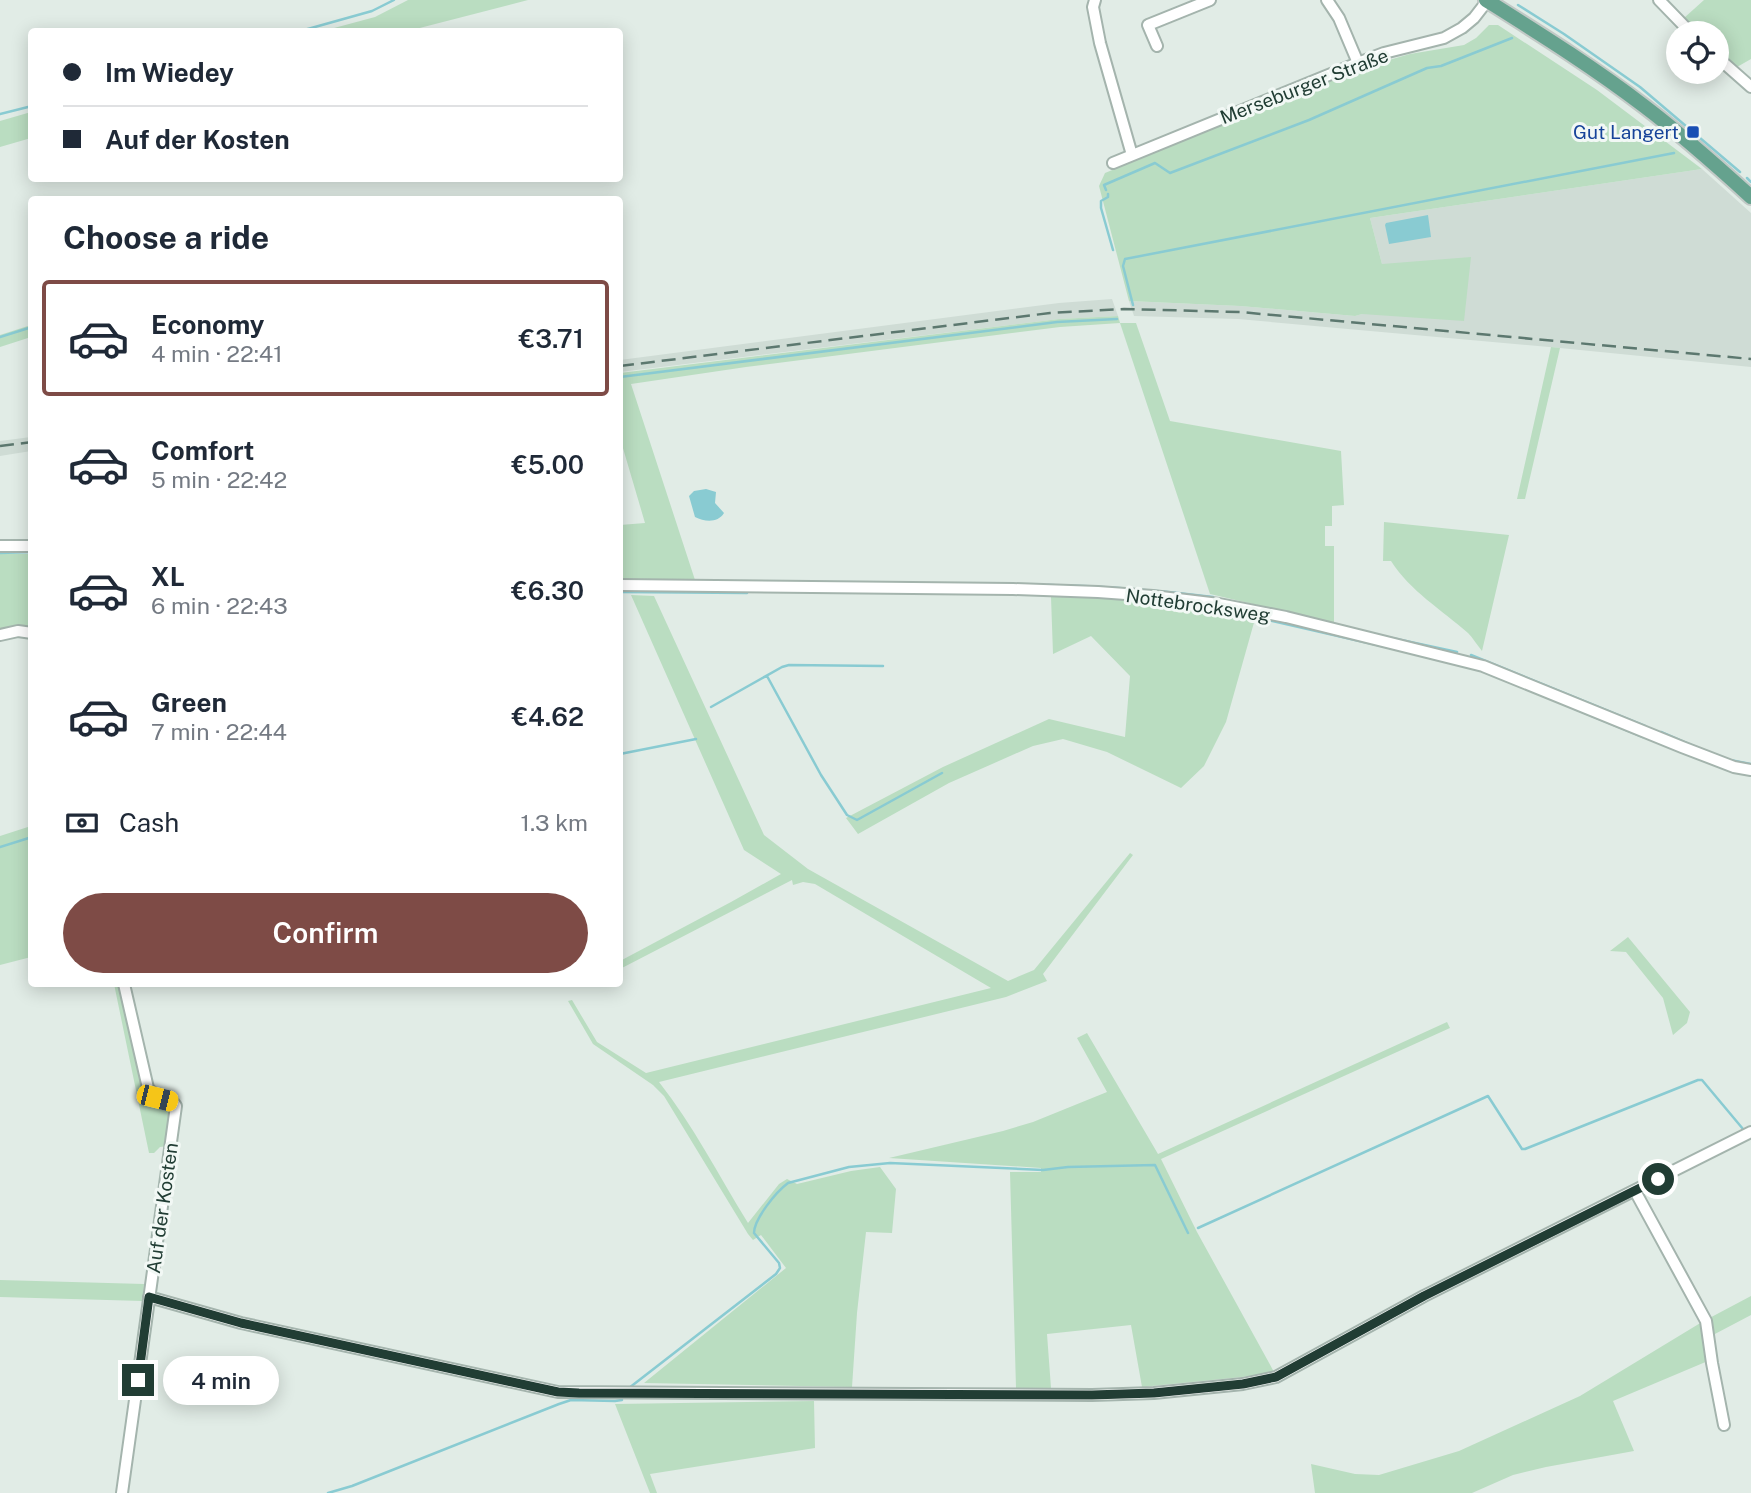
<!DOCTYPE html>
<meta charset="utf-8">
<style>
body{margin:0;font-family:"Public Sans",sans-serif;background:#f2f2f3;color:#1f2937;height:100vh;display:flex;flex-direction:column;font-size:26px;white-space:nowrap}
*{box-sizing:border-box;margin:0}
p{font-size:23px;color:#747a83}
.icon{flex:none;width:38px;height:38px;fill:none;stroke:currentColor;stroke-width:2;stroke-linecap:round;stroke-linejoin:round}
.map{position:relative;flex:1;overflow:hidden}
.details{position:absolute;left:28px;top:196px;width:595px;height:791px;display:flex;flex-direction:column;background:#fff;border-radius:7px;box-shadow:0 4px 18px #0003}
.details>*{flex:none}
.top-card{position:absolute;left:28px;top:28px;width:595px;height:154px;border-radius:7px;box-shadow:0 4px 18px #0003;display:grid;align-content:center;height:154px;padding:0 35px;background:#fff}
.controls{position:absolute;left:1666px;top:21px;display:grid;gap:14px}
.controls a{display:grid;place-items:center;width:63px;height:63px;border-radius:50%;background:#fff;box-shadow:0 4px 18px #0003;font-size:35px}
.end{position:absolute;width:32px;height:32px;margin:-16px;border:9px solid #213d34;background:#fff;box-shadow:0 0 0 4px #fff}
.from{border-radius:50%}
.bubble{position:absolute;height:49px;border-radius:24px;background:#fff;box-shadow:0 4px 18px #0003;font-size:23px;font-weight:600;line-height:49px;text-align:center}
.car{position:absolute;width:21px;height:42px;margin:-21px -10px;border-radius:9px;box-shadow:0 0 5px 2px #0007;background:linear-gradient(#f5c518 24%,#345 0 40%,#f5c518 0 76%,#345 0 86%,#f5c518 0)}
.top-card b{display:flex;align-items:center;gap:24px;height:66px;font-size:26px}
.top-card b+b{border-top:2px solid #e0e1e3}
.top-card i{width:18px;height:18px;background:#1f2937}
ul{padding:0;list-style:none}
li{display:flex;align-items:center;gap:21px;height:116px;margin:0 14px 10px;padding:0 21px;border:4px solid transparent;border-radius:7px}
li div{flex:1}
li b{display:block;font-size:26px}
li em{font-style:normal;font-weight:600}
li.on{border-color:#7e4b46}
li>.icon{width:63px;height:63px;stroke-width:1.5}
h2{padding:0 35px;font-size:32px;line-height:84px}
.pay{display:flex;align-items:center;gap:18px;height:77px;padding:0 35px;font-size:26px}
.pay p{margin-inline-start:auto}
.cta{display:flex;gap:14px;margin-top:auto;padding:14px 35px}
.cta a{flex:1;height:80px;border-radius:42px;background:#7e4b46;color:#fff;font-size:28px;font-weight:600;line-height:80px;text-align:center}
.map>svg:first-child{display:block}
</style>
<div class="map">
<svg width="1751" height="1493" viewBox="0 0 1751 1493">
<rect width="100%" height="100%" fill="#e1ece6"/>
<path fill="#cfdcd5" d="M1702 169 1751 213V367L1560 348 1238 319 1134 316 1129 301 1240 306 1355 316 1362 314 1382 264 1370 218Z
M1112 299 1118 316 1059 319 620 372V360L1059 303Z
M31 437V451L0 456V441Z"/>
<path fill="#baddc1" d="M408 0H528L408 31H323L375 17Z
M1704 0H1751V59L1737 67 1717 49V33H1700L1684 18Z
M1489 25H1498L1597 90 1702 169 1370 218 1382 264 1471 257 1464 321 1362 314 1355 316 1240 306 1129 301 1099 186 1105 173 1361 68 1410 54 1464 45 1476 38Z
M31 112V138L0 147V121Z
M1118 316 1120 323H1136L1170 421 1341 451 1344 505 1332 506V526H1325V546H1334V623L1210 594 1120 323 1060 327 746 367 631 384 695 580 620 579V525L645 523 620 438V373L1059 319Z
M31 325V337L0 347V335Z
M1551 347 1560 348 1525 499H1517Z
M1384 522 1509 535 1482 651C1477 645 1473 638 1468 633 1442 610 1410 591 1391 561H1383Z
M0 554H31V629L0 631Z
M631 595 654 596 764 835 808 869 1008 981 1034 970 1130 853 1133 855 1043 974 1047 981 1006 997 659 1082C693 1125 719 1176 748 1223L779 1184 787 1179 797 1184 851 1171 880 1167 896 1189 892 1233 866 1232 857 1313 852 1387 644 1383 786 1268 761 1235 753 1240 748 1234 664 1096 653 1085 593 1044 568 1001 572 1000 597 1042 646 1073 991 988 815 884 803 882 793 885 792 880 620 969V961L731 902 781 874 744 850Z
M1051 597C1119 597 1188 602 1255 619L1226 722 1204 766 1181 788 1107 752 1063 739 1033 746 949 783 858 834 846 818 943 767 1049 719 1125 737 1130 676 1091 636 1053 654Z
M31 826V957L0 965V836Z
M1628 937 1690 1012 1687 1023 1673 1035 1663 998 1626 952 1610 951Z
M114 984H122L146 1090 170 1104 173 1109 168 1146 160 1147 154 1153H149Z
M1447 1022 1450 1028 1161 1159 1197 1232 1274 1372 1262 1375 1142 1387 1131 1325 1047 1334 1051 1388H1016L1010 1172H1041V1168L889 1158 1003 1131 1033 1122 1107 1092 1077 1038 1087 1033 1158 1154Z
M0 1280 144 1284 143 1301 0 1297Z
M1751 1296V1315L1713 1335 1715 1358 1613 1401 1634 1451 1546 1467 1513 1475 1472 1493H1315L1311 1464 1355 1474 1379 1475 1459 1451 1580 1396 1702 1322Z
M814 1401 815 1448 650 1474 657 1493H650L615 1404Z"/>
<path fill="#89cbd2" d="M1428 215 1431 237 1389 244 1385 225 1386 223Z
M706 489 716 492 715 503 724 513C718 523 705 522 695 517L689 496 694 491Z"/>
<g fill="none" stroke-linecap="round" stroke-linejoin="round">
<path stroke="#89cbd2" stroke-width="2.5" d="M1518 5 1564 34 1640 87 1740 172
M297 32 372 11 394 0
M0 114 32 106
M1747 178 1751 182
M1106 190 1104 185 1155 163 1170 173 1309 120 1427 68 1441 66 1512 38
M1108 194V197L1101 201V208L1113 250
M1133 305 1123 266 1125 259 1674 153
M0 337 32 327
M620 377 1057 322 1117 319
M0 553 32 552
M1048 585C1104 586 1158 590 1213 597
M620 592 747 593
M1264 619 1390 648
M1392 638 1457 652
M1471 655 1645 726
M767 676 821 775 847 815 857 820 942 773
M711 707 782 667 789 665 883 666
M1575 709 1643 737
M1661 732 1698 748
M620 754 696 739
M1730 760 1751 764
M0 847 32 837
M1198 1228 1488 1096 1522 1149H1525L1698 1080H1702L1743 1129
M629 1388 776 1274 780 1268 779 1263 754 1233C754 1219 776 1192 788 1183L849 1167 890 1163 1043 1170 1068 1167 1155 1165 1188 1233
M328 1493 352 1486 559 1404 571 1400 615 1401 622 1400"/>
<g stroke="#a4b4ad" stroke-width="14">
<path id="minor" d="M1095 0 1093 7 1100 43 1132 155
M1327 0 1339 18 1358 63
M1659 0 1691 33
M1157 46 1148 25 1210 0
M1717 57 1751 87
M1113 163 1358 63 1384 53 1444 38 1462 28 1474 18 1488 0
M0 546H32
M620 585 1013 589 1098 592 1153 596 1219 604 1286 617 1483 666 1682 747 1734 767 1751 770
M0 635 18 631 32 633
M1635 1191 1706 1321 1712 1363 1724 1425
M149 1297 241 1323 558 1392 1092 1395 1154 1393 1243 1384 1276 1377 1424 1296 1751 1132
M122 1493 176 1106 173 1102 157 1098 148 1088 124 984"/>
</g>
<g stroke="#c1c9c6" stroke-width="18">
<path id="major" d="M1486 0C1540 34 1593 67 1644 106 1681 134 1716 165 1751 197"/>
</g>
<use href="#minor" stroke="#fff" stroke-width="10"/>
<use href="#major" stroke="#65a28e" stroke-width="14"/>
<path stroke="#5c786f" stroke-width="2.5" stroke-dasharray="14 7" stroke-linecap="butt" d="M620 366 1050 313 1124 309 1240 312 1751 359
M0 446 32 442"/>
</g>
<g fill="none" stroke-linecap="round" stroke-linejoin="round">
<path stroke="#213d34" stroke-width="9" d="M138 1380 149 1297 241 1323 558 1392 579 1393 1092 1395 1154 1393 1243 1384 1276 1377 1424 1296 1658 1179"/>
</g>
<rect fill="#1a4fb4" stroke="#f2f8f5" stroke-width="2.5" x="1686" y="125" width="14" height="14" rx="3.5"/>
<g text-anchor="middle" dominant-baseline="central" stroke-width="6" stroke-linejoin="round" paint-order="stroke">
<g font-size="19" fill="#213d34" stroke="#f2f8f5">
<text transform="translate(1304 86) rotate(-21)">Merseburger Straße</text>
<text transform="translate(1198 605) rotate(8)">Nottebrocksweg</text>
<text transform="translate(162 1208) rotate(-82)">Auf der Kosten</text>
</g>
<g font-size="19" fill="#164399" stroke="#f2f8f5" text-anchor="end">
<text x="1679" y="132">Gut Langert</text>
</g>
</g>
</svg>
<div class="controls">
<a><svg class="icon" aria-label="locate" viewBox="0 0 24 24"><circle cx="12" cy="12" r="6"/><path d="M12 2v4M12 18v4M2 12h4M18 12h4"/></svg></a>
</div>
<i class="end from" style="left:1658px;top:1179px"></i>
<i class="end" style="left:138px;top:1380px"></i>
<div class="bubble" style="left:163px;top:1356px;width:116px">4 min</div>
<i class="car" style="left:157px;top:1098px;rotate:104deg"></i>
<div class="top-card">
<b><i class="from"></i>Im Wiedey</b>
<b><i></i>Auf der Kosten</b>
</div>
<section class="details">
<h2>Choose a ride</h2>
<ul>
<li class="on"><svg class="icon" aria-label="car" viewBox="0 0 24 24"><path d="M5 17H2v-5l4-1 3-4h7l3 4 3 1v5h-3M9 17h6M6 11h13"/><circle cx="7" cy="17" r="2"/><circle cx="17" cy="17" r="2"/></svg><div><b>Economy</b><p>4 min · 22:41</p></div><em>€3.71</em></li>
<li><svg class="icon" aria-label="car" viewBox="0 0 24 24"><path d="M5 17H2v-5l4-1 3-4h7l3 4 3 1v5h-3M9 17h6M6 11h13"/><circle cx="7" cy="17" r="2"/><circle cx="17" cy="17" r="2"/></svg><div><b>Comfort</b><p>5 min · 22:42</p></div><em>€5.00</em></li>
<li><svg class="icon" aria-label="car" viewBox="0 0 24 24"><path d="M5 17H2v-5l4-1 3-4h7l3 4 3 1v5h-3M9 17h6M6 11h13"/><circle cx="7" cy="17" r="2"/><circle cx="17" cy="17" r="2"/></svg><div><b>XL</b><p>6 min · 22:43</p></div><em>€6.30</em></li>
<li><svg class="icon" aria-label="car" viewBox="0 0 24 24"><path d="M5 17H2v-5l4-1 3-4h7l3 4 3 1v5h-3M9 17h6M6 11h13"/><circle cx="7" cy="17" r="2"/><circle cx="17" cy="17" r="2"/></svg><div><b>Green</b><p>7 min · 22:44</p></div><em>€4.62</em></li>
</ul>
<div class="pay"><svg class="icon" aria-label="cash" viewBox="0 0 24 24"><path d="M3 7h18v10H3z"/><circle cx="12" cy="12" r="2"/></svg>Cash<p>1.3 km</p></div>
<div class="cta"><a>Confirm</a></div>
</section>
</div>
